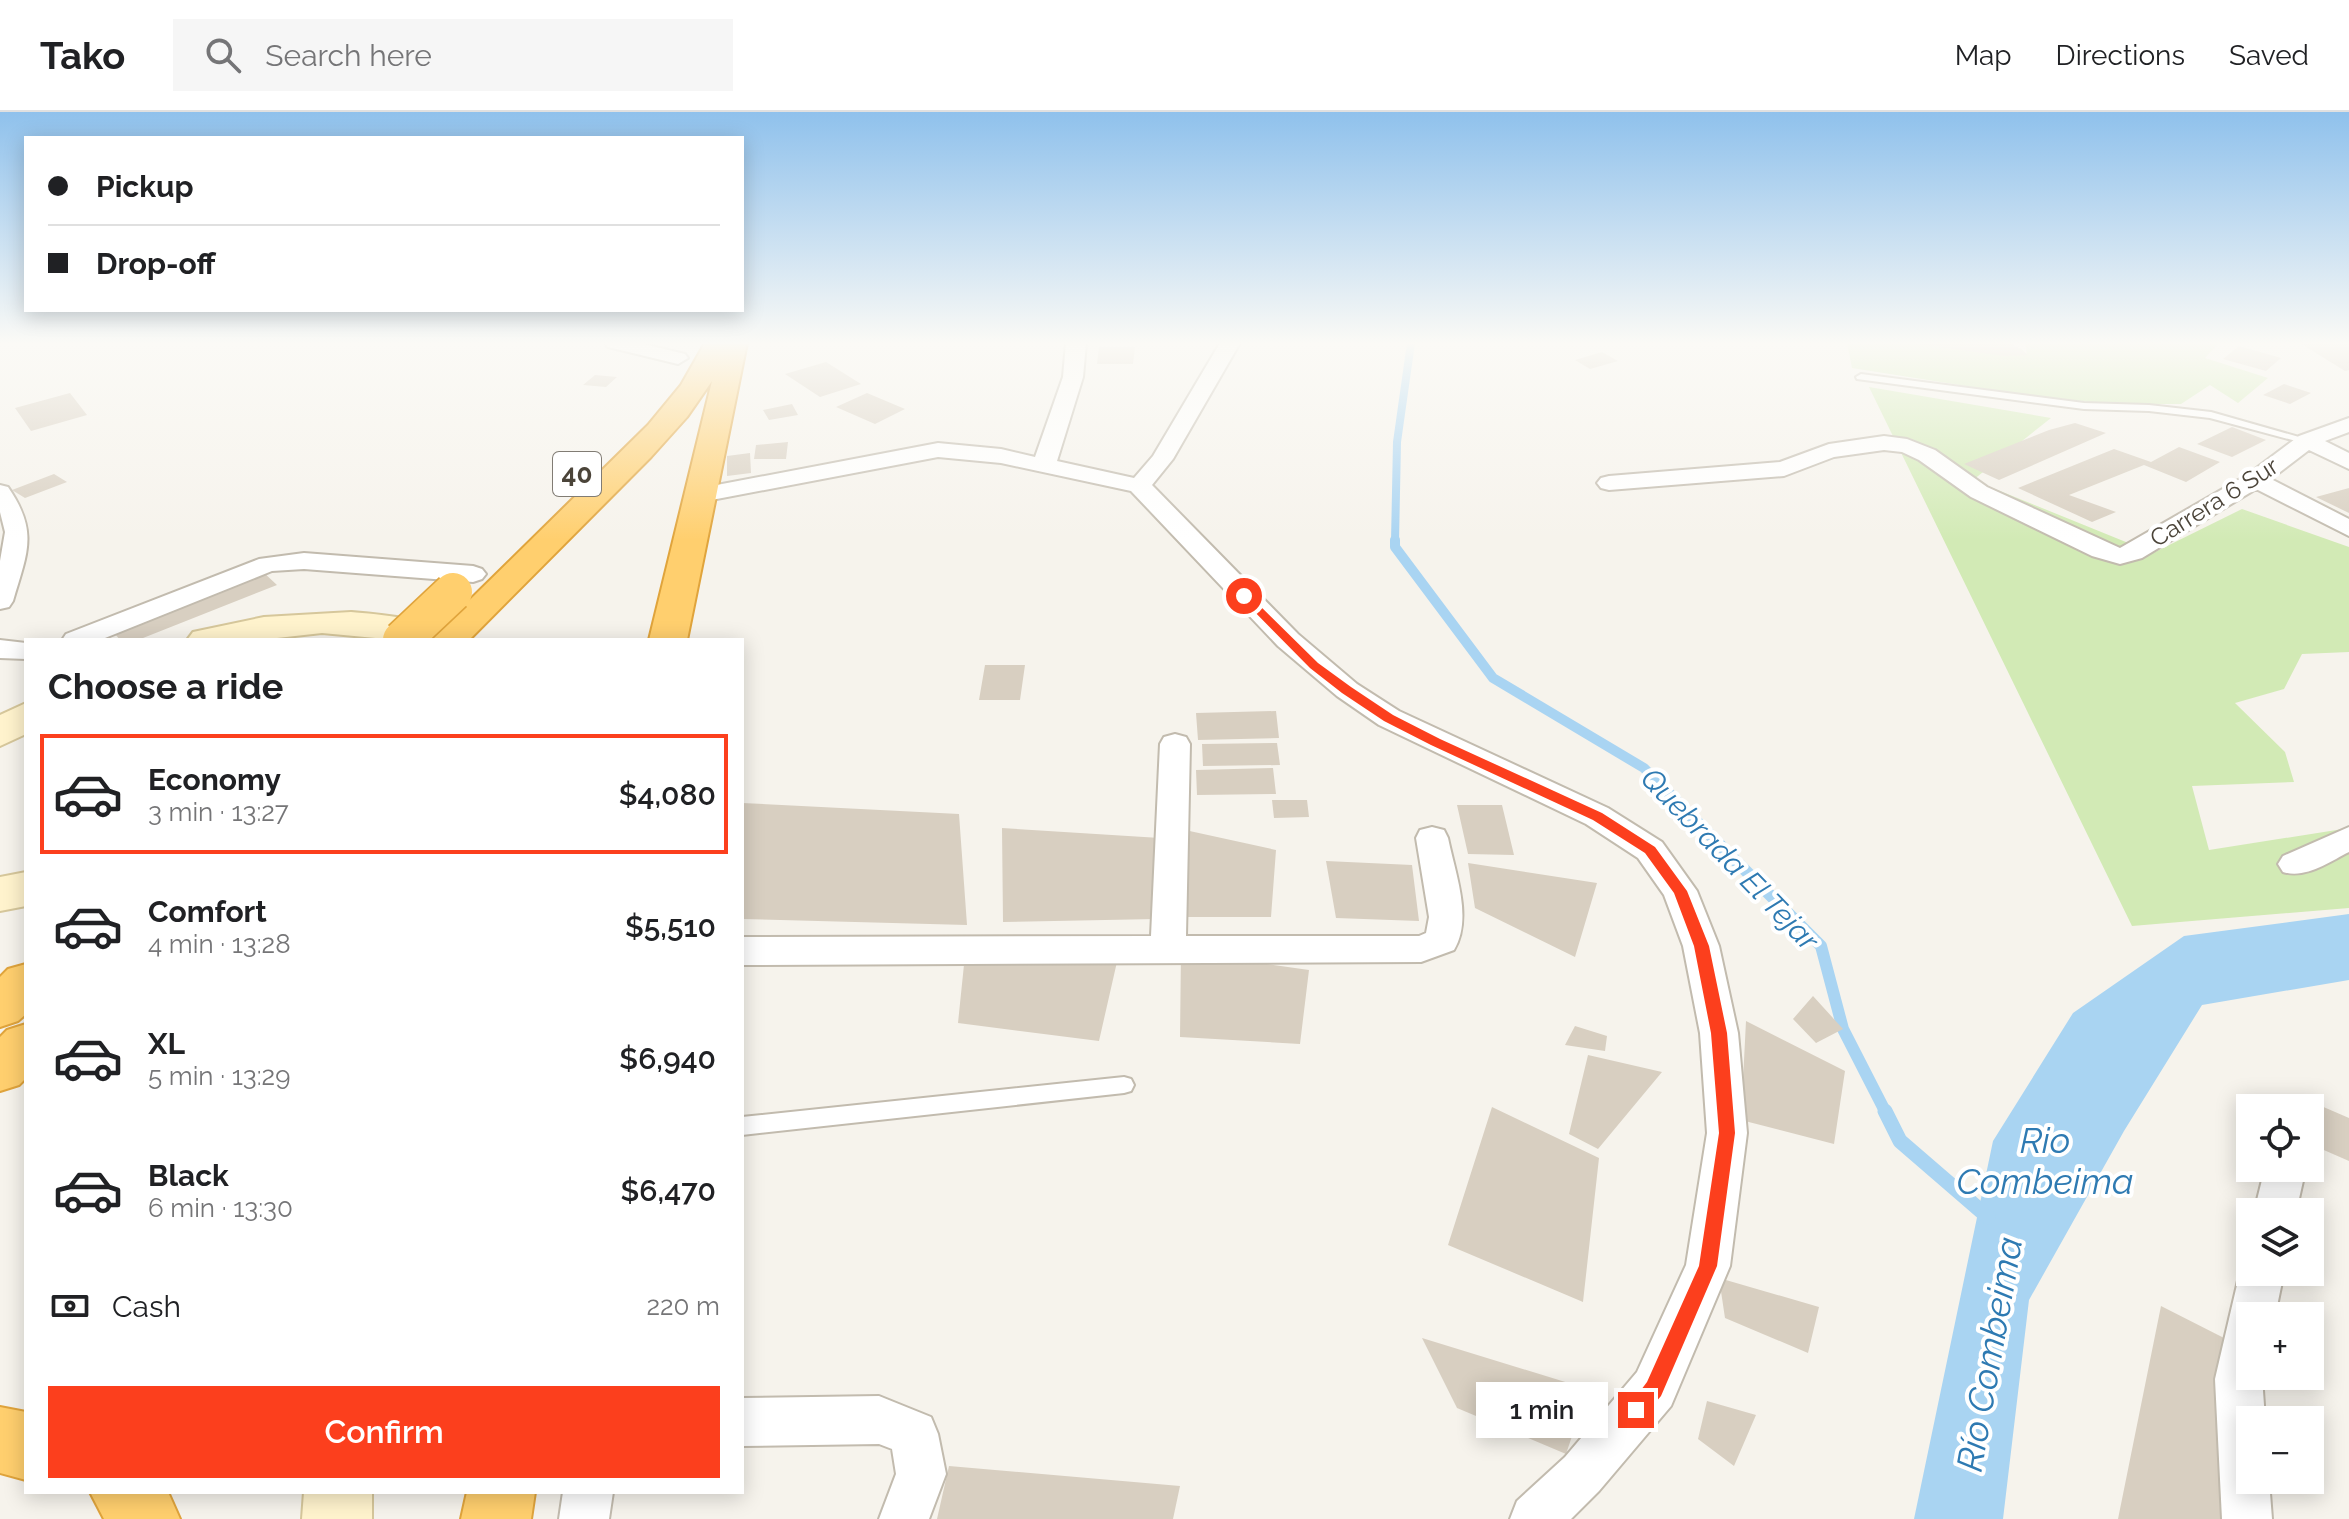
<!DOCTYPE html>
<meta charset="utf-8">
<style>
body{margin:0;font-family:Raleway,sans-serif;background:#f6f6f6;color:#202124;height:100vh;display:flex;flex-direction:column;font-size:30px;white-space:nowrap}
*{box-sizing:border-box;margin:0}
p{font-size:26px;color:#757577}
.icon{flex:none;width:44px;height:44px;fill:none;stroke:currentColor;stroke-width:2;stroke-linecap:round;stroke-linejoin:round}
.map{position:relative;flex:1;overflow:hidden}
.panel{position:absolute;left:24px;top:526px;width:720px;height:856px;display:flex;flex-direction:column;background:#fff;border-radius:0px;box-shadow:0 4px 20px #0003}
.panel>*{flex:none}
.banner{position:absolute;left:24px;top:24px;width:720px;height:176px;border-radius:0px;box-shadow:0 4px 20px #0003;display:grid;align-content:center;height:176px;padding:0 24px;background:#fff}
.tools{position:absolute;left:2236px;top:982px;display:grid;gap:16px}
.tools a{display:grid;place-items:center;width:88px;height:88px;border-radius:0px;background:#fff;box-shadow:0 4px 20px #0003;font-size:40px}
.end{position:absolute;width:36px;height:36px;margin:-18px;border:10px solid #fc3f1d;background:#fff;box-shadow:0 0 0 4px #fff}
.from{border-radius:50%}
.bubble{position:absolute;height:56px;border-radius:0px;background:#fff;box-shadow:0 4px 20px #0003;font-size:26px;font-weight:600;line-height:56px;text-align:center}
.banner b{display:flex;align-items:center;gap:28px;height:76px;font-size:30px}
.banner b+b{border-top:2px solid #e0e0e0}
.banner i{width:20px;height:20px;background:#202124}
ul{padding:0;list-style:none}
li{display:flex;align-items:center;gap:24px;height:120px;margin:0 16px 12px;padding:0 8px;border:4px solid transparent;border-radius:0px}
li div{flex:1}
li b{display:block;font-size:30px}
li em{font-style:normal;font-weight:600}
li.on{border-color:#fc3f1d}
li>.icon{width:72px;height:72px;stroke-width:1.5}
h2{padding:0 24px;font-size:36px;line-height:96px}
.pay{display:flex;align-items:center;gap:20px;height:88px;padding:0 24px;font-size:30px}
.pay p{margin-inline-start:auto}
.primary-button{display:flex;gap:16px;margin-top:auto;padding:16px 24px}
.primary-button a{flex:1;height:92px;border-radius:0px;background:#fc3f1d;color:#fff;font-size:32px;font-weight:600;line-height:92px;text-align:center}
header{display:flex;align-items:center;gap:48px;box-sizing:border-box;height:112px;padding:0 40px;background:#fff;border-bottom:2px solid #e0e0e0}
header strong{font-size:38px}
nav{display:flex;gap:44px;margin-inline-start:auto;font-size:28px}
.search{width:560px;height:72px;background:#f6f6f6;display:flex;align-items:center;gap:20px;box-sizing:border-box;padding:0 28px;border-radius:0px;color:#757577;font-size:30px}
.map>svg:first-child{display:block}
</style>
<header>
<strong>Tako</strong>
<div class="search"><svg class="icon" aria-label="search" viewBox="0 0 24 24"><circle cx="10" cy="10" r="6"/><path d="M15 15l6 6"/></svg>Search here</div>
<nav><a>Map</a><a>Directions</a><a>Saved</a></nav>
</header>
<div class="map">
<svg width="2349" height="1407" viewBox="0 0 2349 1407">
<rect width="100%" height="100%" fill="#f6f3ec"/>
<path fill="#d2eab5" d="M1847 231H1963L2020 236 2027 242 2025 231H2219L2205 246 2268 266 2238 291 2210 273 2181 292H2107L2035 285 1852 256Z
M1869 275 2051 306 1973 368 2153 441 2242 397 2349 435V540L2302 542 2284 577 2235 591 2285 640 2294 670 2192 674 2209 738 2349 716V796L2132 814Z"/>
<path fill="#a9d4f2" d="M2349 802V868L2202 893 2124 1019 2029 1188 2003 1407H1914L1993 1029 2073 901 2184 824Z"/>
<g fill="none" stroke-linecap="round" stroke-linejoin="round">
<path stroke="#a9d4f2" stroke-width="8" d="M1395 430 1397 330 1411 231"/>
<path stroke="#a9d4f2" stroke-width="10" d="M1395 428V435L1493 566 1644 656 1669 682"/>
<path stroke="#a9d4f2" stroke-width="12" d="M1667 680 1821 834 1843 917 1886 1001"/>
<path stroke="#a9d4f2" stroke-width="15" d="M1885 999 1900 1029 1988 1105"/>
</g>
<path fill="#d8cfc1" d="M1910 231H2011L2028 243 2004 244Z
M2300 231H2349V258L2345 259Z
M2239 234 2281 246 2266 259 2223 247Z
M1099 235H1135L1133 252H1097Z
M1602 240 1618 249 1590 257 1575 248Z
M826 250 861 272 820 285 785 262Z
M595 263 617 265 606 275 583 273Z
M2284 272 2311 281 2290 292 2263 283Z
M70 281 87 303 31 319 15 296Z
M867 281 905 297 875 312 836 295Z
M792 292 798 303 769 308 763 298Z
M2075 311 2106 321 1999 368 1964 352 2049 318Z
M2232 315 2266 328 2232 345 2197 332Z
M788 330 786 347H754L756 333Z
M2179 335 2220 350 2186 370 2144 353 2069 383 2116 400 2092 410 2018 376 2114 337 2151 350Z
M750 341 751 361 727 364V344Z
M54 362 67 370 25 386 12 378Z
M2349 376V401L2316 385Z
M262 459 277 473 138 528H120L111 517Z
M985 553H1025L1020 588H979Z
M1276 599 1279 626 1198 628 1196 601Z
M1277 631 1280 653 1203 654 1202 632Z
M1273 656 1276 682 1197 683 1196 658Z
M1272 688H1307L1309 705 1274 706Z
M742 691 959 702 967 813 742 807Z
M1457 693H1502L1514 743 1468 742Z
M1002 716 1160 726 1156 807 1003 810Z
M1185 718 1276 738 1271 805H1184Z
M1326 749 1412 753 1419 809 1336 806Z
M1468 751 1597 771 1575 845 1475 796Z
M1181 840 1309 858 1300 932 1180 925Z
M1119 841 1099 929 958 911 965 843Z
M1813 884 1843 917 1816 931 1793 907Z
M1746 909 1845 959 1834 1032 1741 1008Z
M1575 914 1607 924 1605 939 1565 933Z
M1588 943 1662 960 1598 1037 1569 1022Z
M2305 987 2349 1006V1049L2310 1032V996H2304Z
M1492 995 1599 1046 1583 1190 1448 1133Z
M1719 1166 1819 1195 1808 1241 1725 1206Z
M2161 1194 2224 1226 2239 1407H2118Z
M1422 1226 1588 1277 1566 1342 1457 1296Z
M1707 1289 1756 1303 1734 1354 1698 1327Z
M949 1354 1180 1374 1173 1407H937Z"/>
<g fill="none" stroke-linecap="round" stroke-linejoin="round">
<g stroke="#c2bbae" stroke-width="4">
<path id="lane" d="M1861 262 2084 291 2149 293 2211 300 2313 329 2307 332 2210 306 2149 299 2084 297 1857 267 1856 265Z
M1124 965 1131 967 1134 973 1131 979 1124 981 742 1023V1005Z"/>
</g>
<g stroke="#c2bbae" stroke-width="4">
<path id="street" d="M605 231H639L685 242 688 246 678 252 608 235Z
M1066 231H1086L1083 265 1057 349 1134 366 1153 344 1220 231H1240L1173 347 1152 373 1298 522 1357 572 1399 599 1608 696 1662 730 1697 779 1719 834 1738 921 1747 1021 1730 1154 1671 1294 1599 1379 1571 1407H1510L1517 1389 1565 1345 1637 1260 1686 1153 1707 1021 1700 921 1683 834 1664 783 1638 746 1586 712 1379 613 1337 584 1278 534 1131 379 1001 351 938 345 701 390 693 388 689 383 693 378 701 376 938 331 1001 337 1035 345 1063 265Z
M2349 306V320L2325 329 2349 341V357L2309 338 2271 367 2349 407V424L2256 377 2142 446 2120 452 2092 444 1971 385 1919 348 1902 340 1884 338 1834 345 1784 364 1609 378 1601 376 1597 371 1601 366 1609 364 1780 350 1829 332 1884 324 1907 327 1935 338 1987 375 2120 436 2247 363 2299 324Z
M0 373 8 375C39 420 27 441 13 489L9 495 0 497V449L5 420 0 400Z
M304 441 473 454 482 457 486 462 482 467 473 470 304 457 272 459 100 528H62L66 522 259 447Z
M0 528 26 531V547L0 546Z
M1175 622 1186 625 1190 632 1186 824H1419L1426 821 1429 805 1416 726 1420 718 1432 715 1444 718 1448 726C1455 761 1473 806 1454 838L1421 850 742 853V825L1151 824 1160 632 1164 625Z
M2349 715V740C2329 750 2306 767 2283 760L2278 752 2283 744Z
M2265 1056H2303L2305 1060 2296 1100H2254Z
M2250 1144V1160H2284L2275 1204H2250V1264H2262L2265 1308H2250V1368H2269L2272 1407H2222L2215 1267 2240 1160Z
M879 1284 931 1305 938 1322 946 1362 929 1407H879L896 1362 892 1337 879 1332 742 1334V1286Z
M563 1380H613L609 1407H559Z"/>
</g>
<g stroke="#d6c79b" stroke-width="4">
<path id="secondary" d="M351 500C376 502 441 507 456 528H397L322 521 259 528H187L193 520 264 505Z
M26 591V622L0 634V603Z
M26 760V794L0 799V765Z
M304 1380H372V1407H302Z"/>
</g>
<g stroke="#e0a43c" stroke-width="4">
<path id="highway" d="M705 231H747L687 528H649L712 269 687 305 651 345 469 528H429L648 313 681 273Z
M26 852V902L18 909 0 915V865L8 857Z
M26 912V966L19 973 0 979V925L7 918Z
M0 1295 26 1300V1368L0 1361Z
M90 1380H168L180 1407H104Z
M467 1380H535L531 1407H461Z"/>
</g>
<use href="#lane" fill="#fff" fill-rule="evenodd"/>
<use href="#street" fill="#fff" fill-rule="evenodd"/>
<use href="#secondary" fill="#fff3cd" fill-rule="evenodd"/>
<use href="#highway" fill="#ffcf6e" fill-rule="evenodd"/>
<g stroke="#e0a43c" stroke-width="41" stroke-linecap="butt">
<path id="highway-bridge" d="M402 528 453 480"/>
</g>
<use href="#highway-bridge" stroke="#ffcf6e" stroke-width="38"/>
</g>
<linearGradient id="sky" x2="0" y2="1"><stop stop-color="#8fc1ec"/><stop offset="0.54" stop-color="#fbfaf6"/><stop offset="1" stop-color="#fbfaf6" stop-opacity="0"/></linearGradient>
<rect width="2349" height="428" fill="url(#sky)"/>
<path fill="#fc3f1d" d="M1241 482H1248L1318 551 1351 575 1393 603 1440 627 1602 701 1655 735 1687 779 1709 834 1727 921 1735 1021 1717 1154 1661 1284 1643 1305 1636 1308 1629 1305 1626 1298 1647 1270 1699 1154 1719 1021 1711 921 1694 834 1674 781 1645 741 1593 708 1431 633 1384 609 1342 581 1310 556 1241 486Z"/>
<g text-anchor="middle" dominant-baseline="central" stroke-width="8" stroke-linejoin="round" paint-order="stroke">
<g font-size="24" fill="#4b4439" stroke="#fff">
<text transform="translate(2214 390) rotate(-32)">Carrera 6 Sur</text>
</g>
<rect fill="#fff" stroke="#817c74" stroke-width="2" x="553" y="340" width="48" height="44" rx="6"/>
<g font-size="26" font-weight="bold" fill="#4b4439">
<text x="577" y="362">40</text>
</g>
<g font-size="30" font-style="italic" fill="#2e7ab2" stroke="#fff">
<text transform="translate(1730 747) rotate(46)">Quebrada El Tejar</text>
</g>
<g font-size="36" font-style="italic" fill="#2e7ab2" stroke="#fff">
<text x="2045" y="1028">Rio<tspan x="2045" dy="41">Combeima</tspan></text>
<text transform="translate(1989 1242) rotate(-80)">Río Combeima</text>
</g>
</g>
</svg>
<div class="tools">
<a><svg class="icon" aria-label="locate" viewBox="0 0 24 24"><circle cx="12" cy="12" r="6"/><path d="M12 2v4M12 18v4M2 12h4M18 12h4"/></svg></a>
<a><svg class="icon" aria-label="layers" viewBox="0 0 24 24"><path d="M12 4l9 5-9 5-9-5zM3 14l9 5 9-5"/></svg></a>
<a>+</a>
<a>−</a>
</div>
<i class="end from" style="left:1244px;top:484px"></i>
<i class="end" style="left:1636px;top:1298px"></i>
<div class="bubble" style="left:1476px;top:1270px;width:132px">1 min</div>
<div class="banner">
<b><i class="from"></i>Pickup</b>
<b><i></i>Drop-off</b>
</div>
<section class="panel">
<h2>Choose a ride</h2>
<ul>
<li class="on"><svg class="icon" aria-label="car" viewBox="0 0 24 24"><path d="M5 17H2v-5l4-1 3-4h7l3 4 3 1v5h-3M9 17h6M6 11h13"/><circle cx="7" cy="17" r="2"/><circle cx="17" cy="17" r="2"/></svg><div><b>Economy</b><p>3 min · 13:27</p></div><em>$4,080</em></li>
<li><svg class="icon" aria-label="car" viewBox="0 0 24 24"><path d="M5 17H2v-5l4-1 3-4h7l3 4 3 1v5h-3M9 17h6M6 11h13"/><circle cx="7" cy="17" r="2"/><circle cx="17" cy="17" r="2"/></svg><div><b>Comfort</b><p>4 min · 13:28</p></div><em>$5,510</em></li>
<li><svg class="icon" aria-label="car" viewBox="0 0 24 24"><path d="M5 17H2v-5l4-1 3-4h7l3 4 3 1v5h-3M9 17h6M6 11h13"/><circle cx="7" cy="17" r="2"/><circle cx="17" cy="17" r="2"/></svg><div><b>XL</b><p>5 min · 13:29</p></div><em>$6,940</em></li>
<li><svg class="icon" aria-label="car" viewBox="0 0 24 24"><path d="M5 17H2v-5l4-1 3-4h7l3 4 3 1v5h-3M9 17h6M6 11h13"/><circle cx="7" cy="17" r="2"/><circle cx="17" cy="17" r="2"/></svg><div><b>Black</b><p>6 min · 13:30</p></div><em>$6,470</em></li>
</ul>
<div class="pay"><svg class="icon" aria-label="cash" viewBox="0 0 24 24"><path d="M3 7h18v10H3z"/><circle cx="12" cy="12" r="2"/></svg>Cash<p>220 m</p></div>
<div class="primary-button"><a>Confirm</a></div>
</section>
</div>
